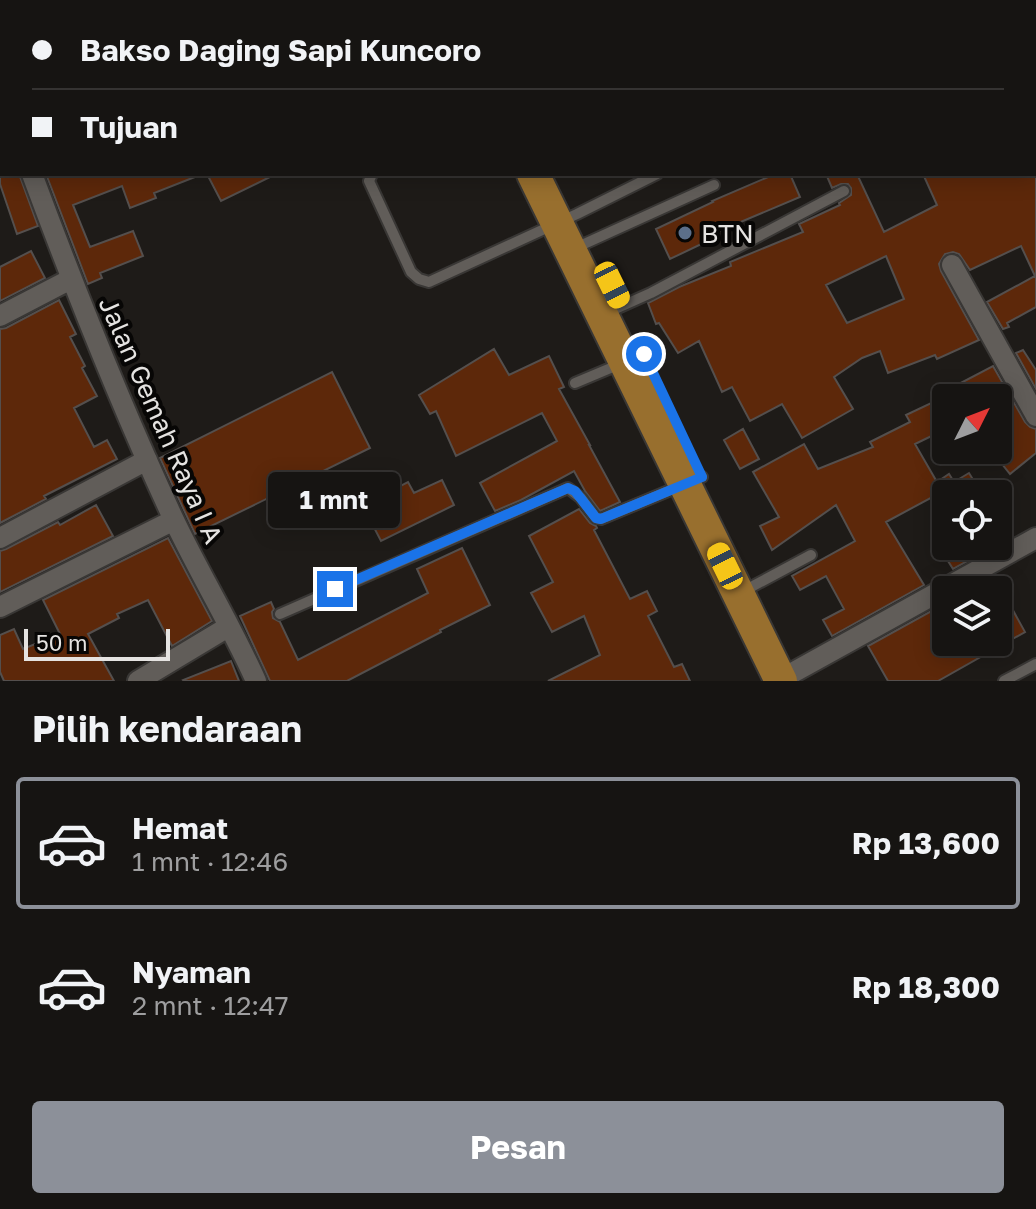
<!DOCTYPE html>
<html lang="id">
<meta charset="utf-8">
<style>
body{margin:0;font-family:"Golos Text",sans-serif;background:#1f1d1b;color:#f1f3f6;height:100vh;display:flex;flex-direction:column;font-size:30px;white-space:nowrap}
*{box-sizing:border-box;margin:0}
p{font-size:26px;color:#9e9e9f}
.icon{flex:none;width:44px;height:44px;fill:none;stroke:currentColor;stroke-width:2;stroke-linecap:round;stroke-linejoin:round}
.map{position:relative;height:681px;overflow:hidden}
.panel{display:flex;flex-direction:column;background:#161412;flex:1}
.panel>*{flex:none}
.guide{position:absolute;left:0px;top:0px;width:1036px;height:176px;box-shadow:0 4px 20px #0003,0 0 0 2px #353332;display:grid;align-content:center;height:176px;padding:0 32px;background:#161412}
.needle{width:52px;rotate:48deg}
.controls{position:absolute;left:932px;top:384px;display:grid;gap:16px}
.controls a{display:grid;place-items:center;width:80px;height:80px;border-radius:8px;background:#161412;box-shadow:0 4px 20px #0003,0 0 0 2px #353332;font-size:40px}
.scale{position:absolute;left:24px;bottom:20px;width:146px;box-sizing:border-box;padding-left:8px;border:4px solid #e5e3e1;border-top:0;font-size:22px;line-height:28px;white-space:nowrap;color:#e5e3e1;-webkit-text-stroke:6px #070605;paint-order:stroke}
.end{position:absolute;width:36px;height:36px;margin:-18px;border:10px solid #1a73e8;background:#fff;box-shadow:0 0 0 4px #fff}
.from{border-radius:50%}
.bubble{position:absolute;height:56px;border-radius:8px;background:#161412;box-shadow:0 4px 20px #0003,0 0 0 2px #353332;font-size:26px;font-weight:700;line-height:56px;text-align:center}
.car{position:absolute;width:24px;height:48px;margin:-24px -12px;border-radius:10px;box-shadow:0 0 6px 2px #0007;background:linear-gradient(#f5c518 24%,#345 0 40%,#f5c518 0 76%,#345 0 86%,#f5c518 0)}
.guide b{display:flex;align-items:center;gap:28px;height:76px;font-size:30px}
.guide b+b{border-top:2px solid #353332}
.guide i{width:20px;height:20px;background:#f1f3f6}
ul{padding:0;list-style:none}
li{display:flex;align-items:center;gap:24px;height:132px;margin:0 16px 12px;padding:0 16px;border:4px solid transparent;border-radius:8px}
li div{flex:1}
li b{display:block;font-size:30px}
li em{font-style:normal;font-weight:700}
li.on{border-color:#8c9099}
li>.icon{width:72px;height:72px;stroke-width:1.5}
h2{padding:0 32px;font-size:36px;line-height:96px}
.action{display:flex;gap:16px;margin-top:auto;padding:16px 32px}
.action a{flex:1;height:92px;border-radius:8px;background:#8c9099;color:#fff;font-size:32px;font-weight:700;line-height:92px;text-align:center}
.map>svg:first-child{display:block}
</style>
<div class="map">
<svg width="1036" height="681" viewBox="0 0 1036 681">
<rect width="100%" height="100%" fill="#1e1b18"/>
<path fill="#2e1c23" d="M503 0H982L978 2H504Z"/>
<path fill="#5d280a" stroke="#544f4d" stroke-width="2" fill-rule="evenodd" d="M0 174H19L38 226 17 234 0 184Z
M46 174H200V175L154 193 156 198 130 208 122 186 73 205 90 247 133 231 143 256 100 273 102 278 88 284Z
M207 174H276L221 201Z
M775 174H790L800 197 712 234 714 238 670 259 656 229 713 202 712 201Z
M826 174H857L884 232 937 205 923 174H1036V307L1007 323 1009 327 1003 329 987 302 1035 276 1021 246 970 270 959 254 953 252 945 254 939 264 941 271 979 340 937 359 935 355 888 373 880 351 862 358 834 377 853 409 802 438 782 404 750 421 732 387 722 392 699 341 678 353 659 323 656 324 648 303 679 287 731 266 730 262 803 232 799 224 840 205 839 203 851 195V188L848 184H841L832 188ZM886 256 904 299 847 323 826 285Z
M31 251 45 278 0 301V267Z
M59 300 76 334 70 337 85 366 82 368 97 396 74 408 94 447 107 440 117 459 44 496 46 499 0 523V329L6 328Z
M494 349 509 375 549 356 564 387 559 389 590 445H589L620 502 600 511 585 491 574 471 521 500 495 511 480 483 557 441 542 413 456 456 436 411 430 414 419 395Z
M1023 350 1036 370V389L1016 353Z
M993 366 1025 422 1030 427 1036 429V453L1010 474 998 459V398H962L955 386Z
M332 372 370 448 195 534 160 458Z
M946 396V429L915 444 937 482 949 474 954 482 969 473 982 494H938L886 522 924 585 832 636 823 620 844 609 826 576 800 590 792 576 855 541 836 505 772 550 760 526 779 517 753 472 804 444 818 469 873 447 870 442 910 422 906 415Z
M743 429 759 459 740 469 724 440Z
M442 480 454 505 381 541 368 516 378 511 373 500 408 482 414 493Z
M96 505 113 536 0 592V551L6 549 58 522 60 525Z
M579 509 590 523 596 526 597 528 594 530 630 599 647 591 657 611 648 616 674 667 682 664 690 681H548L600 655 584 616 552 632 531 593 553 582 529 536Z
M168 538 212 621 172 646 148 600 117 614 119 618 88 634 114 681H4L0 672V635L14 629 23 649 60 634 43 600Z
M956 546H995L953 569 943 553Z
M462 548 490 605 440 630 441 632 347 681H270L240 616 271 602 274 609 272 612 273 618 280 622 298 660 428 593 417 569Z
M994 576 1025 632 938 681H888L868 646 946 603V642H998V590H969Z
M231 661 239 681H184L183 680Z"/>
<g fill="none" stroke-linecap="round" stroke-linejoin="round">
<g stroke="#393735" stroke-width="14">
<path id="service" d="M211 0 212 2
M750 0 751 2
M927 2 932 0
M1034 5 1036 4
M1034 129 1036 134
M372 174 369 181 411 272 419 279 429 282 577 214 657 174
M573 249 714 185
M604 314 651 293 844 191
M575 383 644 354
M740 593 811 555
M280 614 568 488 581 498 596 518 601 519 702 477
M1004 681 1036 664"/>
</g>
<g stroke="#393735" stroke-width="24">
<path id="minor" d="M327 2 331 0
M0 124H2
M32 174C75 290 121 406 173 518 199 573 231 625 256 681
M952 265 1036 416
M0 316 71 279
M0 538 147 460
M0 607 174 520
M794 672 1036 538
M138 681 228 627"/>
</g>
<g stroke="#393735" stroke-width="36">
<path id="primary" d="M448 0 449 2
M471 0 472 2
M533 174 781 681"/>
</g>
<use href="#service" stroke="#615d59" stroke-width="10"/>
<use href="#minor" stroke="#615d59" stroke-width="20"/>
<use href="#primary" stroke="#986f2e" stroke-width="32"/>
</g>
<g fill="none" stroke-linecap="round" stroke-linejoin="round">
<path stroke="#1a73e8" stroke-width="10" d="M335 589 568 488 575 491 596 518 601 519 702 477 644 354"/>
</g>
<circle fill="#5c6f8a" stroke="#070605" stroke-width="3" cx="685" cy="233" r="8"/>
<g text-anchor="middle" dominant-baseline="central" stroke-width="8" stroke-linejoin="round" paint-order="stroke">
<g font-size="26" fill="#e5e3e1" stroke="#070605" text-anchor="start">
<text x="701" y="233">BTN</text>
</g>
<g font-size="26" fill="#e5e3e1" stroke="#070605">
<text transform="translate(161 420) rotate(66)">Jalan Gemah Raya I A</text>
</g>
</g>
</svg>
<div class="controls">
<a><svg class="needle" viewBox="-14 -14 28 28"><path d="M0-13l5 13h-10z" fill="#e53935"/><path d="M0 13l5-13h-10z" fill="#9e9e9f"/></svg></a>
<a><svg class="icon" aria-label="locate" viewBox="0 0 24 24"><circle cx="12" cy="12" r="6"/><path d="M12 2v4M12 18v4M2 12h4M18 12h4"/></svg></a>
<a><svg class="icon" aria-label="layers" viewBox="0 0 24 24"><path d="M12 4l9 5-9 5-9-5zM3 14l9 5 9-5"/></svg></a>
</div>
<div class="scale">50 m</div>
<i class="end from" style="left:644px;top:354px"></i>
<i class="end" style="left:335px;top:589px"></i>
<div class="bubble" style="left:268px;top:472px;width:132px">1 mnt</div>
<i class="car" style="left:612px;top:285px;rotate:154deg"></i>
<i class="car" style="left:725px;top:566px;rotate:334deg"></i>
<div class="guide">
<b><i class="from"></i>Bakso Daging Sapi Kuncoro</b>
<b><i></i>Tujuan</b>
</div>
</div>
<section class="panel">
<h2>Pilih kendaraan</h2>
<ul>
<li class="on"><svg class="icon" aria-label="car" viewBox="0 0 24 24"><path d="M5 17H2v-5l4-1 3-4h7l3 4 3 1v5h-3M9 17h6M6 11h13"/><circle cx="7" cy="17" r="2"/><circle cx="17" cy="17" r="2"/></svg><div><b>Hemat</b><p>1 mnt · 12:46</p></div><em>Rp 13,600</em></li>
<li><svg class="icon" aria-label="car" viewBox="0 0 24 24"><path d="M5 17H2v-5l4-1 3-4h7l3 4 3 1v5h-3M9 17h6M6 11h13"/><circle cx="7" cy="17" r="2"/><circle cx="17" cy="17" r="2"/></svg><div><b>Nyaman</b><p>2 mnt · 12:47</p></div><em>Rp 18,300</em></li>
</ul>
<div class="action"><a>Pesan</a></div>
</section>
